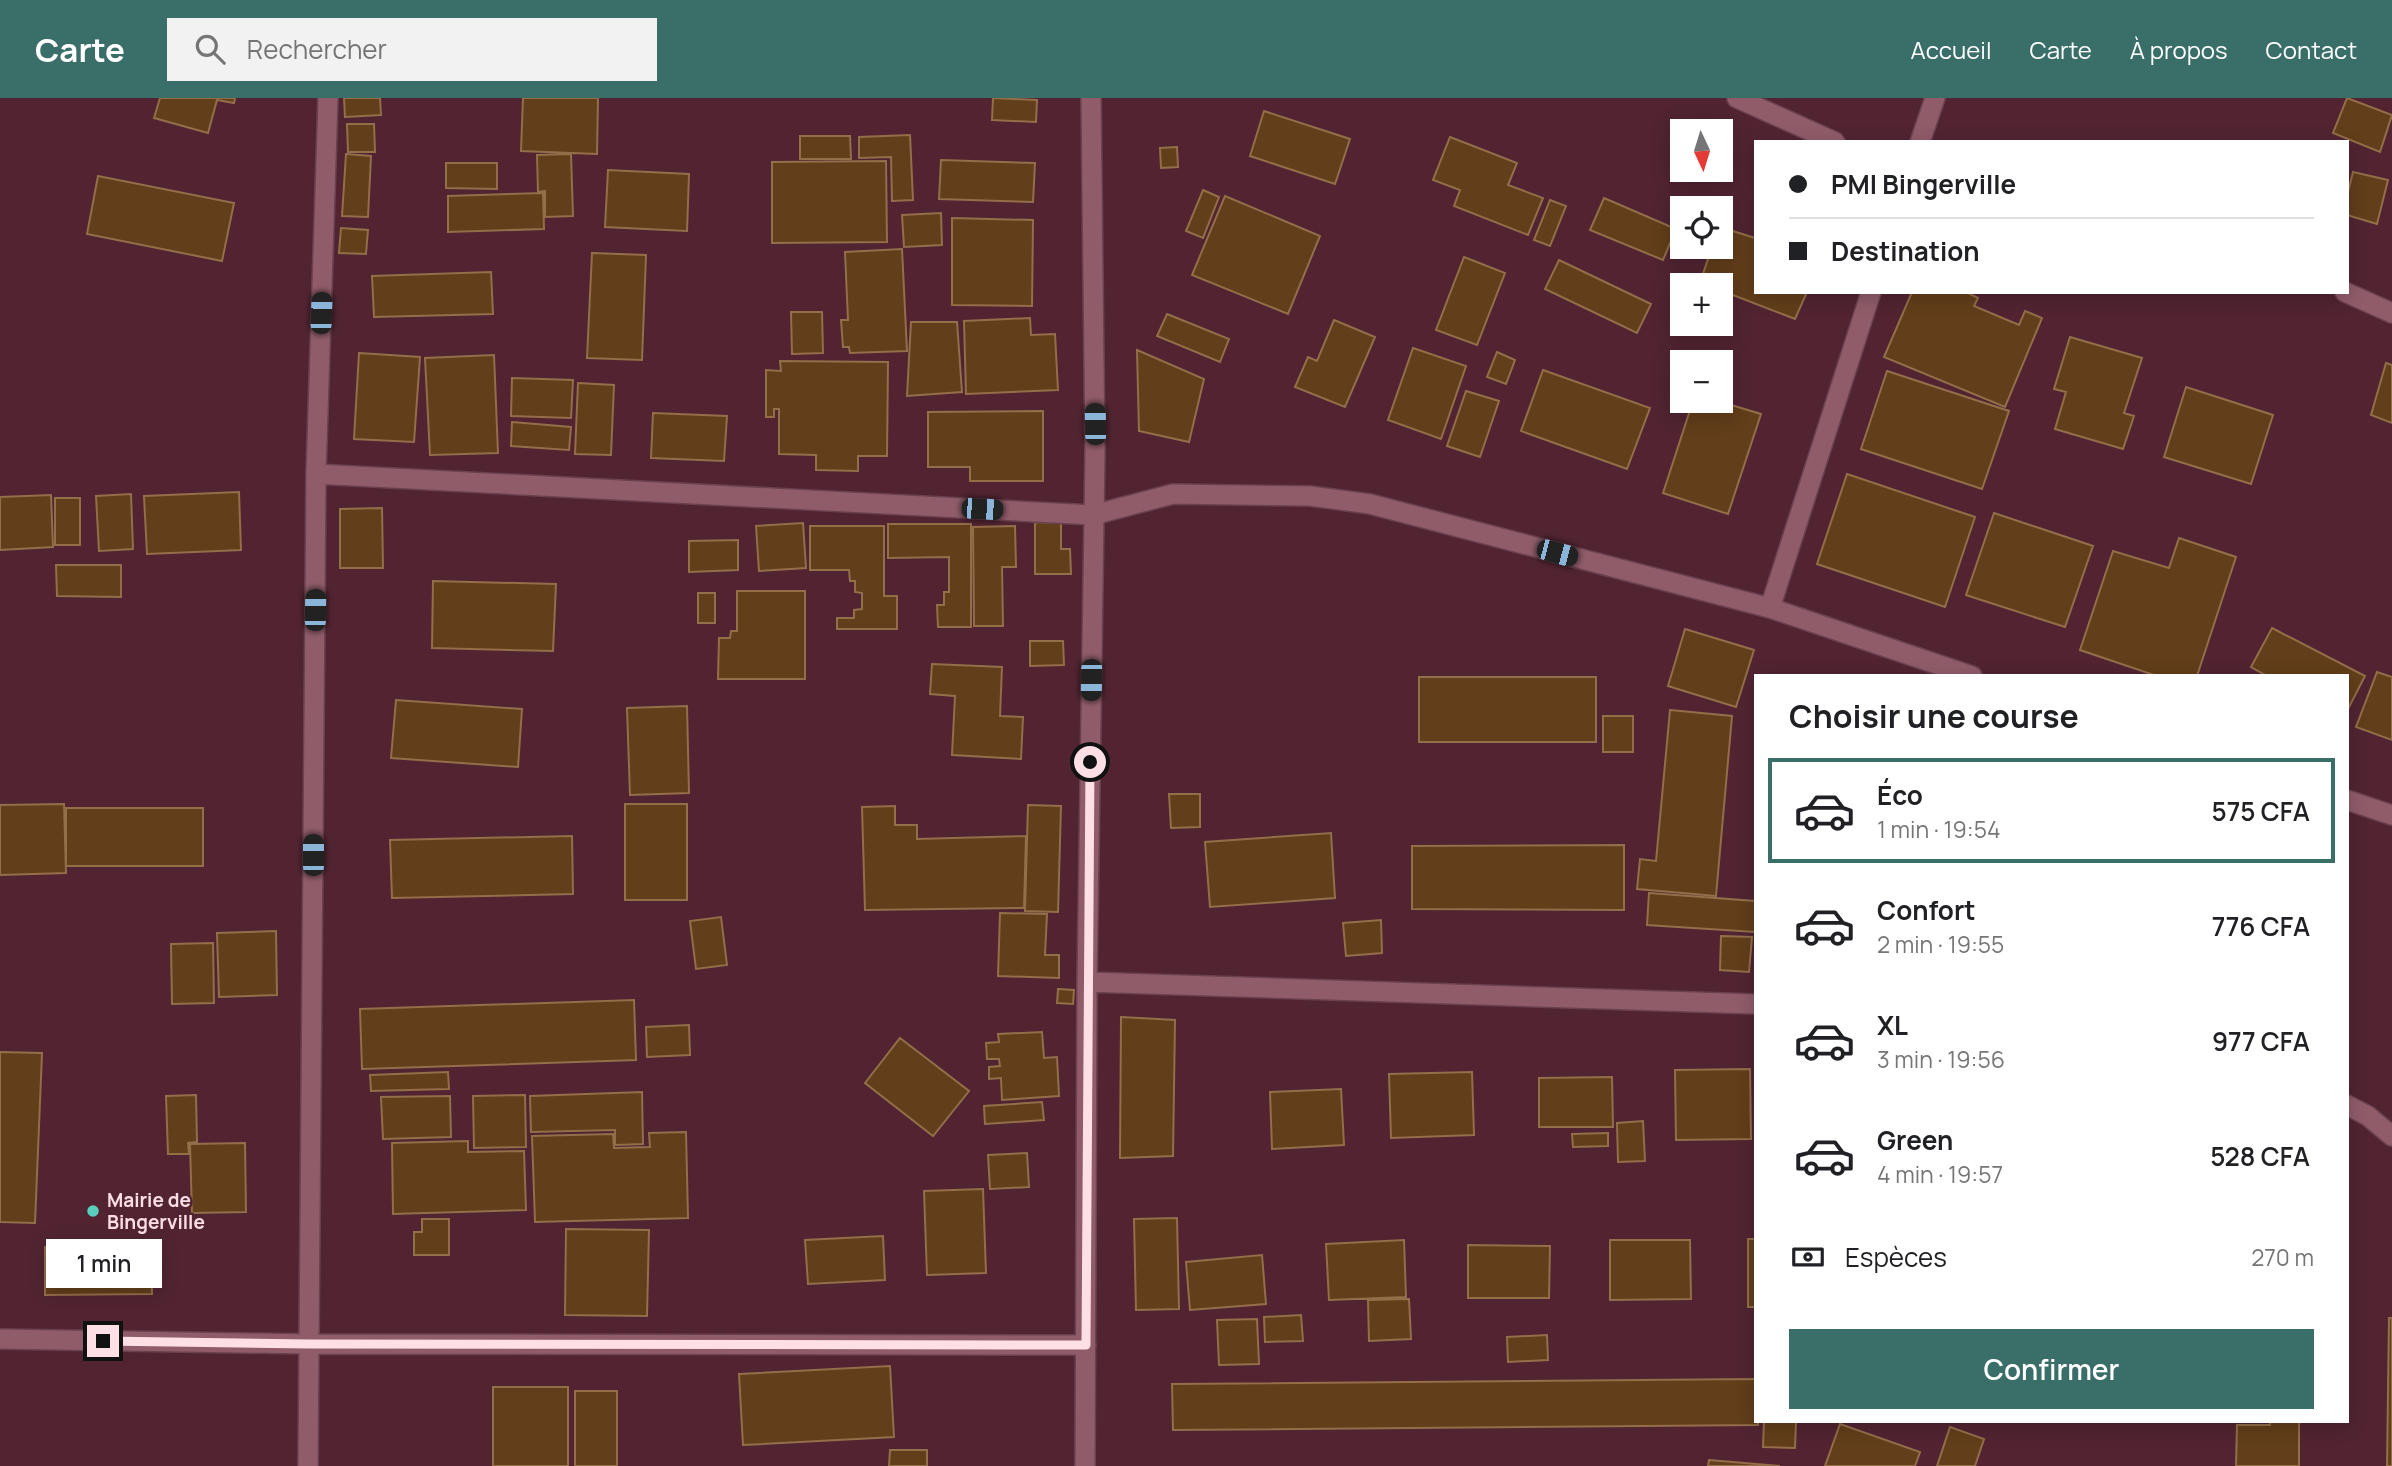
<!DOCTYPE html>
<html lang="fr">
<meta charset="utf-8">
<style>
body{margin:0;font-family:Manrope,sans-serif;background:#f2f2f2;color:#202124;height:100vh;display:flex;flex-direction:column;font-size:26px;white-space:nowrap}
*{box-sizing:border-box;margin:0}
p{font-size:23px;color:#757577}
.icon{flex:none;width:38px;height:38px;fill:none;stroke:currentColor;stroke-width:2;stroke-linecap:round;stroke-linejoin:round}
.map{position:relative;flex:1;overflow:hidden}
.panel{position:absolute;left:1754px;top:576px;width:595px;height:749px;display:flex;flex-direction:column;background:#fff;border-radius:0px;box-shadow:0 4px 18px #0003}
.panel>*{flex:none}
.hud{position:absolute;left:1754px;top:42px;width:595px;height:154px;border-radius:0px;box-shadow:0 4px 18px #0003;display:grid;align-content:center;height:154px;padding:0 35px;background:#fff}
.needle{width:46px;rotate:176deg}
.controls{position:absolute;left:1670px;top:21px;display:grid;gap:14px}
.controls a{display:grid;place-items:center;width:63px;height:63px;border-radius:0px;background:#fff;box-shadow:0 4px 18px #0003;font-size:35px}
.end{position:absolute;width:32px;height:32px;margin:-16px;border:9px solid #fedfe6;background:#111;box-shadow:0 0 0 4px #111}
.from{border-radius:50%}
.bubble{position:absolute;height:49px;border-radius:0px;background:#fff;box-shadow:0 4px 18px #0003;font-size:23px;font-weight:600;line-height:49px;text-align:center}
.car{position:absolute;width:21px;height:42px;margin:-21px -10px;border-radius:9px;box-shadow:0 0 5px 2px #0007;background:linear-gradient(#222 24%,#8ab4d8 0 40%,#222 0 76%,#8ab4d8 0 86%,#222 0)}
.hud b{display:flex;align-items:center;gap:24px;height:66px;font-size:26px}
.hud b+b{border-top:2px solid #e0e0e0}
.hud i{width:18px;height:18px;background:#202124}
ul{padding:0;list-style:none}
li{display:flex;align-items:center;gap:21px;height:105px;margin:0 14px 10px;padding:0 21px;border:4px solid transparent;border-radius:0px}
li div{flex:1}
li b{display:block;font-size:26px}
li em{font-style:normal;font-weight:600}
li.on{border-color:#3a6f69}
li>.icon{width:63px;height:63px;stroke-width:1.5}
h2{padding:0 35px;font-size:32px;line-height:84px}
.pay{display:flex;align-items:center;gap:18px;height:77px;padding:0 35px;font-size:26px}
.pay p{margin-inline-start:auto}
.action{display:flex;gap:14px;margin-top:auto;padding:14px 35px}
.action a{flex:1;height:80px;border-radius:0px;background:#3a6f69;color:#fff;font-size:28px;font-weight:600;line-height:80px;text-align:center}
header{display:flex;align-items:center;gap:42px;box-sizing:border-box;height:98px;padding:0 35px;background:#3a6f69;color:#fff}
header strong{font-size:33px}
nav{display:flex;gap:38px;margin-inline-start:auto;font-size:24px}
.search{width:490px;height:63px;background:#f2f2f2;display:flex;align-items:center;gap:18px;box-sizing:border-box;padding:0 24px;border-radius:0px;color:#757577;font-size:26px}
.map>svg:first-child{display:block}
</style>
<header>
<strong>Carte</strong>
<div class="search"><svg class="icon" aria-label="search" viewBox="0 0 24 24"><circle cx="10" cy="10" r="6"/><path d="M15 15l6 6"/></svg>Rechercher</div>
<nav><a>Accueil</a><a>Carte</a><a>À propos</a><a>Contact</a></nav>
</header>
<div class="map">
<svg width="2392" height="1368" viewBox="0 0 2392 1368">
<rect width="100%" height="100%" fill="#522432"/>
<path fill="#623e1a" stroke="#946d49" stroke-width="2" d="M160 0H235L234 5 217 2 208 35 154 20Z
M344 0H380L381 17 345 19Z
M523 0H598L597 56 521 53Z
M993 0 1037 2 1036 24 992 22Z
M2347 0 2392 17 2380 54 2333 35Z
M1264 13 1350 41 1335 86 1250 58Z
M347 26H374L375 54H348Z
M910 37 913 102 892 103 891 59 859 60V39Z
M800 38H850L851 61H800Z
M1450 39 1517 65 1508 87 1543 100 1528 137 1454 108 1460 92 1433 82Z
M1177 49 1178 69 1161 70 1160 50Z
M346 56 371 58 368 119 342 118Z
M571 56 573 118 545 119V93L538 94 537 57Z
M941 62 1035 65 1033 104 939 101Z
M886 63 887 144 772 145V64Z
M446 65H497V91L446 90Z
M608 72 689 76 687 133 605 129Z
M2353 74 2388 82 2377 126 2347 117V98Z
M98 78 234 105 222 163 87 136Z
M1203 92 1219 99 1203 140 1186 133Z
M543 95 544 131 448 134V98Z
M1225 98 1320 138 1288 216 1192 177Z
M1604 100 1676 131 1663 162 1590 132Z
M1550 102 1566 108 1550 148 1534 142Z
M941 115 942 147 904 149 902 117Z
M952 120 1033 122 1032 208 952 207Z
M1720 129 1755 140V194H1807L1795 221 1720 192V187L1700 185 1712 149H1720Z
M341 130 368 132 366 156 339 155Z
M902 151 907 253 850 255 849 249H843L841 222H848L845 154Z
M592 155 646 157 642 262 587 260Z
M1464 159 1505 175 1477 247 1436 232Z
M1559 162 1651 206 1637 235 1545 191Z
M491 174 493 216 374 219 372 178Z
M1912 194H1966L1978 200 1974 208 2019 227 2025 213 2042 220 2005 309 1884 259Z
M791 214H822L823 255 792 256Z
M1167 216 1229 241 1220 264 1157 238Z
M1030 220 1031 237 1055 236 1058 292 966 296 964 223Z
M1334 222 1375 239 1345 309 1295 289 1308 259 1317 263Z
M911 224H957L962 294 907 298Z
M2070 239 2142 260 2124 315 2134 318 2123 351 2055 331 2066 294 2054 291Z
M1413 250 1466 268 1441 341 1388 322Z
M1137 252 1204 281 1189 344 1139 333Z
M1497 254 1515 262 1506 286 1487 279Z
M359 255 420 259 414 344 354 341Z
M494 257 498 355 430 357 425 260Z
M780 263 888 264 887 358H858V373L816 372V357L779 356V311H774V319H766V272L781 273Z
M2386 265 2392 267V325L2371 317Z
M1543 272 1650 310 1627 371 1521 333Z
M1887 273 2009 313 1982 391 1861 351Z
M512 280 573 282 571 320 511 318Z
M578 285 614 287 611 357 575 356Z
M2186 289 2273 317 2251 386 2164 359Z
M1466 293 1499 303 1480 359 1447 348Z
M1693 303H1718L1761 316 1728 416 1663 395Z
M1043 313V383H970V369H928V314Z
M653 315 727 318 724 363 651 360Z
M512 324 571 329 569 352 511 348Z
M1847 376 1975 419 1945 509 1817 466Z
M239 394 241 452 147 456 144 398Z
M131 396 133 451 99 453 96 398Z
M51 397 53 449 0 452V399Z
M55 400H80V447H55Z
M382 410 383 470H340V411Z
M1994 415 2093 448 2065 529 1966 497Z
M1035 424 1061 425V451H1070L1071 476H1035Z
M803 425 806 470 759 473 756 428Z
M888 426H971V529H938L937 507H944V494H949V459L888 460Z
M810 428H884V498H897V531H837V520H854V512L862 511V495L855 494V483H850L849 472H810Z
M1015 428 1016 469H1002L1003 528H974L973 429Z
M2179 440 2236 459 2197 578H2157L2080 552 2113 453 2169 470Z
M738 442V472L689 474V443Z
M56 467H121V499L57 498Z
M433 483 556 486 553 553 432 550Z
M737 493H805V581H718L719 540H730L731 533H737Z
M698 495H715V525H698Z
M2272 530 2365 578 2347 613V578H2267L2251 569Z
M1685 531 1754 552 1736 609 1668 588Z
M1030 543H1063L1064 567 1030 568Z
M932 566 1002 569 1000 618 1023 619 1021 661 952 657 955 598 930 596Z
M2377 574 2392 579V642L2356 629Z
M1419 579H1596V644H1419Z
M396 602 522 611 518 669 391 660Z
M687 608 689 695 630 697 627 610Z
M1670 612 1732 618 1716 798 1637 791 1640 761 1656 763Z
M1603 618H1633V654H1603Z
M1169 696H1200V729L1171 730Z
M64 706 66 775 0 777V707Z
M625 706H687V802H625Z
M1028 707 1061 708 1058 814 1025 813Z
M895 708V727H917V741L1026 738 1024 810 865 812 862 709Z
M66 710H203V768H66Z
M1331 735 1335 800 1210 809 1205 744Z
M572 738 573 796 392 800 390 742Z
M1624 747V812L1412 811V748Z
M1649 795 1755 803V834L1647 827Z
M1000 815 1047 816 1045 857H1059V880L998 878Z
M721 819 727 867 696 871 690 823Z
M1381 822 1382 855 1346 858 1343 825Z
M276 833 277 897 219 899 217 835Z
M1721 838 1752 839 1749 874 1720 872Z
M213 845 214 905 172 906 171 846Z
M1058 891 1074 892 1073 906 1057 905Z
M634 902 636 962 362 971 360 911Z
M1121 919 1175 922 1173 1058 1120 1060Z
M689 927 690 957 647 959 646 929Z
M1042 934 1044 960 1057 959 1059 998 1002 1002 1001 980 989 981V969L1000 968 999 961H987L986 945 999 944 998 936Z
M900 940 969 993 933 1038 865 985Z
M0 954 42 955 35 1125 0 1124Z
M1750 971 1751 1041 1676 1042 1675 972Z
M448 974 449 991 371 993 370 977Z
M1472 974 1474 1037 1391 1040 1389 976Z
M1612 979 1613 1029H1539V980Z
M1341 991 1344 1047 1272 1051 1270 994Z
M642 994 643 1046 615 1047V1032L531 1034 530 998Z
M196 997 197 1044 188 1045 189 1056H168L166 998Z
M525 997 526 1049 474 1050 473 998Z
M450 998 451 1039 383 1041 381 999Z
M1042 1004 1044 1022 985 1026 984 1008Z
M1643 1023 1645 1063 1618 1064 1617 1025Z
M686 1034 688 1120 535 1124 532 1038 613 1036 614 1050 650 1049 649 1035Z
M1608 1035V1048L1573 1049 1572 1036Z
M468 1043V1054L524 1053 526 1112 393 1116 392 1045Z
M245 1045 246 1114 192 1115 190 1046Z
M1027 1055 1029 1089 990 1091 988 1057Z
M983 1091 986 1175 927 1177 924 1093Z
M1177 1120 1179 1211 1136 1212 1134 1121Z
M422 1121H449V1157H414V1134H422Z
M566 1131 649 1132 647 1218 565 1217Z
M883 1138 885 1182 808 1186 805 1142Z
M1748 1141H1755V1209H1748Z
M1404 1142 1406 1199 1329 1202 1326 1146Z
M1610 1142H1690L1691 1201 1610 1202Z
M1468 1147 1550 1148 1549 1200H1468Z
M45 1149H151L152 1196 45 1197Z
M1262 1157 1266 1206 1190 1212 1186 1164Z
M1409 1201 1411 1241 1369 1243 1368 1202Z
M1301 1217 1303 1243 1265 1244 1264 1219Z
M2389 1220H2392V1368H2387Z
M1257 1221 1259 1266 1219 1267 1217 1222Z
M1547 1237 1548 1262 1508 1264 1507 1239Z
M890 1268 894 1339 743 1347 739 1276Z
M1755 1281 1758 1327 1173 1332 1172 1286Z
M493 1289H568V1368H493Z
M575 1293H617V1368H575Z
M1764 1323 1796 1324 1795 1350 1763 1349Z
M2270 1323H2299V1368H2236L2237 1327H2270Z
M1840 1326 1920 1354 1915 1368H1825Z
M1950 1329 1984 1341 1975 1368H1937Z
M890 1352H927V1368H889Z
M1709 1362 1780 1368H1708Z"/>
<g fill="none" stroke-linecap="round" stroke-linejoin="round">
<g stroke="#6a414f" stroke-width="22">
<path id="minor" d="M1737 0 1835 44
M1920 44 1935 0
M2345 194 2392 215
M316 376 1093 417 1173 396 1310 398 1370 406 1770 510 1972 578
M1770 510 1871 194
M2347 702 2392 717
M1087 884 1755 906
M2347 1007 2368 1018 2392 1038
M0 1241 309 1246 1086 1247
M308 1368 316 376 328 0
M1085 1368 1087 884 1095 353 1091 0"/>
</g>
<use href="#minor" stroke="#905c6a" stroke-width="19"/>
</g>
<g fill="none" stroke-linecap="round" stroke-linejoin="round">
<path stroke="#fedfe6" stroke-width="9" d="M103 1243 309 1246 1086 1247 1090 664"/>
</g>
<circle fill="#5acebd" stroke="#522432" stroke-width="2.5" cx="93" cy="1113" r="7"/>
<g text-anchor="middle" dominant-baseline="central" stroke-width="5" stroke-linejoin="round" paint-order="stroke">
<g font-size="19" font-weight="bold" fill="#fedfe6" stroke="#522432" text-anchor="start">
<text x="107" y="1102">Mairie de<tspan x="107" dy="22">Bingerville</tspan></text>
</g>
</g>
</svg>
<div class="controls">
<a><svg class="needle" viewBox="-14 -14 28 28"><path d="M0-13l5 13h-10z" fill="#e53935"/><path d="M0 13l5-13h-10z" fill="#757577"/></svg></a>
<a><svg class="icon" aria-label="locate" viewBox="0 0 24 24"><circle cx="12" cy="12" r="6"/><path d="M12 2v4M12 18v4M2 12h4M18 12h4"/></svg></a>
<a>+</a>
<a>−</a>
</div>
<i class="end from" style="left:1090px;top:664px"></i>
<i class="end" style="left:103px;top:1243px"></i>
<div class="bubble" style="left:46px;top:1141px;width:116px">1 min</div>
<i class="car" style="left:321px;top:215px;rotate:2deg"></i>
<i class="car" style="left:1095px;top:326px;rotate:359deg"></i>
<i class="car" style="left:982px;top:411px;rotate:93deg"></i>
<i class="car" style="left:1557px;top:455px;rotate:105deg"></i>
<i class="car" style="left:315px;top:512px;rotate:1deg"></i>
<i class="car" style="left:1091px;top:582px;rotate:181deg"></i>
<i class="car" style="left:313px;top:757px;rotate:0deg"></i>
<div class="hud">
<b><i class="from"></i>PMI Bingerville</b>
<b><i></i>Destination</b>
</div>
<section class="panel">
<h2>Choisir une course</h2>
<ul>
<li class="on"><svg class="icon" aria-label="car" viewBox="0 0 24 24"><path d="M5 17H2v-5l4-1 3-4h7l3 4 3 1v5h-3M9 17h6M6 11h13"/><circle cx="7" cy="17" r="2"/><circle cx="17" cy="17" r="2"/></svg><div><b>Éco</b><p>1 min · 19:54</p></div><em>575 CFA</em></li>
<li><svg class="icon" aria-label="car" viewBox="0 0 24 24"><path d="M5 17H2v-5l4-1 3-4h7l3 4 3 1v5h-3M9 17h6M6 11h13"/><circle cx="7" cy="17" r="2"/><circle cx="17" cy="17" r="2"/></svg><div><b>Confort</b><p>2 min · 19:55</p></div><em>776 CFA</em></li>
<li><svg class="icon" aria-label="car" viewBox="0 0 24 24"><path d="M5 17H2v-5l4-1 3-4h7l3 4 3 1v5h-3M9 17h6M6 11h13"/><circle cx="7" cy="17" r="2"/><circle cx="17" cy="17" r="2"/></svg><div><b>XL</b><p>3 min · 19:56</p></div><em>977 CFA</em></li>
<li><svg class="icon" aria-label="car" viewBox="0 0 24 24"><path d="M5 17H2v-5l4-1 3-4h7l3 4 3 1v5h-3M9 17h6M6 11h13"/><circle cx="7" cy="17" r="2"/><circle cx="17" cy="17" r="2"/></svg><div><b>Green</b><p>4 min · 19:57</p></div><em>528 CFA</em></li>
</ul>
<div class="pay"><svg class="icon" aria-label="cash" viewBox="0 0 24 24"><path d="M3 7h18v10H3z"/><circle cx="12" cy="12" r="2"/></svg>Espèces<p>270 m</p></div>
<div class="action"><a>Confirmer</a></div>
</section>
</div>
